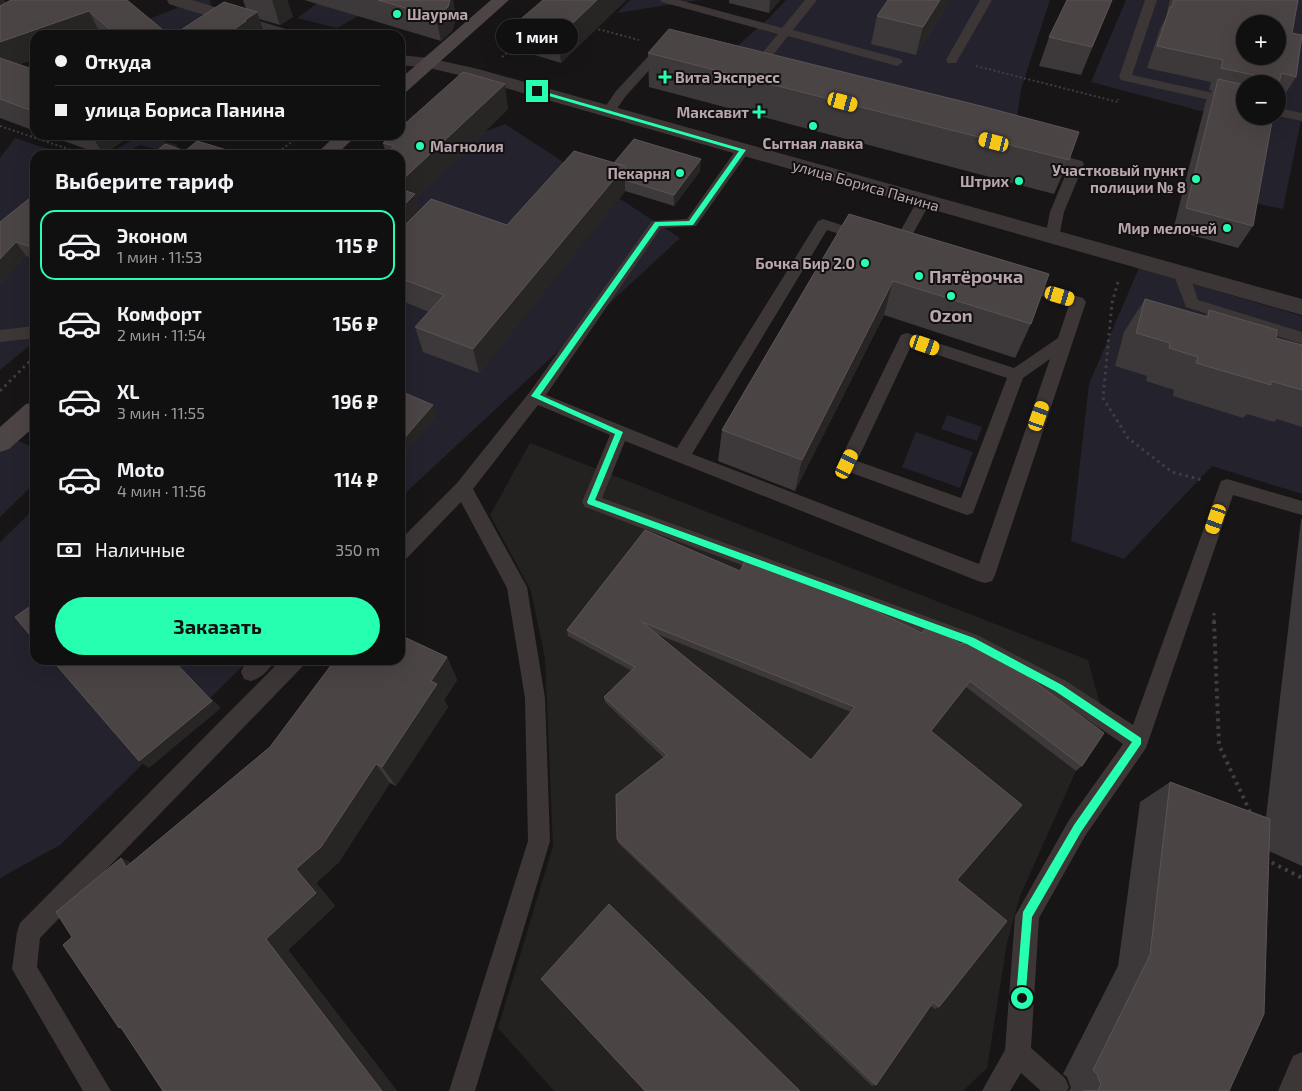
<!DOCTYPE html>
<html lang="ru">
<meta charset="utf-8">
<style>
body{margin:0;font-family:"Exo 2",sans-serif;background:#1e1e1e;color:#f1f3f6;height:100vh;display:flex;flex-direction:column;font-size:19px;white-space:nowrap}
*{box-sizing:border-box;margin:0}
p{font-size:16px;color:#9c9d9f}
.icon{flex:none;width:28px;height:28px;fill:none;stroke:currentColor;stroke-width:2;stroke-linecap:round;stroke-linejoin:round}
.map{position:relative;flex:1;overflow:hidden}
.drawer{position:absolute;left:30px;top:150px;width:375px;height:515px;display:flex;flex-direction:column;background:#111010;border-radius:15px;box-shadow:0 5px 20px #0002,0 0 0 1px #303030}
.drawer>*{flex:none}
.top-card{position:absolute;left:30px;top:30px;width:375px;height:110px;border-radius:15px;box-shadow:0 5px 20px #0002,0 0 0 1px #303030;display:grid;align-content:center;height:110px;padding:0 25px;background:#111010}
.controls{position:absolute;left:1236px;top:15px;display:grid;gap:10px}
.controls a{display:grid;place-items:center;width:50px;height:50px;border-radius:50%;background:#111010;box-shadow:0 5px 20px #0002,0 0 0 1px #303030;font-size:25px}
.end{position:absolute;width:22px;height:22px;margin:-11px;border:6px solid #26ffb0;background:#111;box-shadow:0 0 0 2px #111}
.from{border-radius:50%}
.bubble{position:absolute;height:35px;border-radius:18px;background:#111010;box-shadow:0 5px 20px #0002,0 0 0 1px #303030;font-size:16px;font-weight:700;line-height:35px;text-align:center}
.car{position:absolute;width:15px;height:30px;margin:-15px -8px;border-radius:6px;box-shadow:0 0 4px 1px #0007;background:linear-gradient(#f5c518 24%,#345 0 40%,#f5c518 0 76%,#345 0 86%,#f5c518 0)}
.top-card b{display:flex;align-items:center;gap:18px;height:48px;font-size:19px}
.top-card b+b{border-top:1px solid #303030}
.top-card i{width:12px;height:12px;background:#f1f3f6}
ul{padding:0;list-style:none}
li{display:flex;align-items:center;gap:15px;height:70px;margin:0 10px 8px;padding:0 15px;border:2px solid transparent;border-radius:15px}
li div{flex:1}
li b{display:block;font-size:19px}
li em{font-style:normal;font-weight:700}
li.on{border-color:#26ffb0}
li>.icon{width:45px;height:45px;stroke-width:1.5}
h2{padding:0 25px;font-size:22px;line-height:60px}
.pay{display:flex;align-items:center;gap:12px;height:55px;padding:0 25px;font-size:19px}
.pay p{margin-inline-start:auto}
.primary-button{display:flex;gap:10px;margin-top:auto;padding:10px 25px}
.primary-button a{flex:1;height:58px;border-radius:30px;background:#26ffb0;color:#111;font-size:20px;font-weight:700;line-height:58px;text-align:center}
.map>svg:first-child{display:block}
</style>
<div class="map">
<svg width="1302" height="1091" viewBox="0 0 1302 1091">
<rect width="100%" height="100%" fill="#171515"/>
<path fill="#242121" d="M530 443 1088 660 1104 719 1098 738 1076 771 1020 896 1007 943 987 1068 963 1091H554L498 1028 553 846 545 658 531 591 490 515Z"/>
<path fill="#24232d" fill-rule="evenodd" d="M173 0H210L214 28 197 35H164L147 20 177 8Z
M322 0H387L337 28 297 18Z
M630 0H699L617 13Z
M786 0H1050L1021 89 1013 147 713 68 770 17Z
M1126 0H1172L1245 56H1278L1294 0H1302V115L1283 209 1255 203 1269 129 1091 82ZM1245 84H1278V116H1245Z
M505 124 680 238 400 498V163Z
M141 135 177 145V155L140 145 122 155H106Z
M15 138 66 155H35V206L0 224V158Z
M0 226 35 239V341L0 370Z
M1139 268 1302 316V494L1212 466 1124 559 1071 541 1089 384Z
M947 415 982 427 977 441 941 429Z
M0 431 35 449V483L0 517Z
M916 432 973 452 960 488 902 467Z
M35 508V660H249L60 845 0 878V542Z"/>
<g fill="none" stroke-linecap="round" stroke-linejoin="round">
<path stroke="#443c3e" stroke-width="2" stroke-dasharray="2 2.5" stroke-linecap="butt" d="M594 28 639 40
M502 57 520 41
M976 66 1118 102V99
M0 126 86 155
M275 155 300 135"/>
<path stroke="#443c3e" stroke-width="3" stroke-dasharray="2.5 4" stroke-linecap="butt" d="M1118 282 1112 303 1103 398 1128 438 1172 472 1202 480
M0 391 33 358
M1214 613V622"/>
<path stroke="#443c3e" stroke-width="4" stroke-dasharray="3 4.5" stroke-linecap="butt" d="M1214 621 1219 745 1251 814
M1265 859 1302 878"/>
<path fill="#3d3637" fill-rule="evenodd" d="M660 0H679L782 28 805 0H817L793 30 901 59 903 62 897 66 788 36 756 76H748L746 73 748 70 778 34 662 2Z
M980 0H992L956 63H948L946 60Z
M1145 0H1157L1132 75 1245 100V108L1121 80 1119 77Z
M659 48 671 52 673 55 667 59 661 57 625 97 614 113H604L603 110 616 91 655 49Z
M1278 108 1302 113V121L1278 116Z
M743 146 750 150 696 226 661 228 546 395 677 448 818 221 823 219 869 234 871 237 869 240 864 242 827 230 692 454 979 564 1050 359 1023 378 973 513 967 515 961 513 841 469 838 464 901 335 907 333 1014 368 1058 338 1069 305 1013 287 1010 283 1013 279 1018 278 1083 298 1086 302 995 575 992 581 985 583 978 581 625 441 602 498 977 635 1066 681 1133 725 1221 481 1227 479 1302 501V515L1233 495 1146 748 1085 836 1039 918 1031 1048 1065 1078 1069 1087 1067 1091H1041L1021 1073 1010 1091H982L1005 1050 1015 916 1069 820 1123 744 1052 695 963 647 585 507 582 502 610 435 538 405 473 489 527 587 545 698 550 841 475 1091H449L528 841 525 698 507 588 461 502 407 558 400 560V540L457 483 529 393 652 221 687 219 738 147ZM911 346 1007 378 961 498 857 461Z
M1045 151 1082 161 1084 164 1064 212 1059 237 1057 240H1047L1045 237 1050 212 1069 166 1040 158 1038 155Z
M924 197 929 198 931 201 904 250 899 252 886 248 884 245 886 242 895 241 917 201 919 198Z
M1181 268 1186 269 1189 273 1198 300 1302 332V344L1186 307 1173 273 1176 269Z
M35 326V338L0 342V330Z
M250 660H274C270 670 261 678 251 681L244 679 241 672 244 665Z
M281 660H305L302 667 40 938 37 967 111 1091H83L12 969 17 932 20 923Z
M1302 1052V1091H1278L1293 1056Z"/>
<path fill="#3d3637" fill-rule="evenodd" d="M167 0H192L292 31 295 35H268L169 4Z
M400 55 429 58 478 69 1302 299V315L467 77 429 68 400 65Z"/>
<path fill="#4d4446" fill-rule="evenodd" d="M491 0H509L406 92 400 93V79Z
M336 135H357L336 155H315Z
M35 402V426L9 449 0 452V427L26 404Z"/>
</g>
<path fill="#3d3839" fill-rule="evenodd" d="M0 0H4L6 3 127 0 169 35H35V59L19 64 35 70V131L0 118Z
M243 0H287L293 17 280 25 259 19 246 9Z
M304 0H453L456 19 452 31 441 41Z
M626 0 561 63 518 50 515 24Z
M729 0H780L769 13 729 3Z
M1112 0 1081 75 1039 66 1049 37Z
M1170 0H1298L1292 33 1296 77 1282 99 1278 98V84H1245V116L1253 226 1238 248 1173 230 1206 101 1212 91 1209 90 1211 82 1147 68 1160 29 1166 17Z
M946 7 916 55 871 44 877 16Z
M648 53 1069 160 1054 194 649 87Z
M508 109 416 199 419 211 507 225 614 163 700 171 674 206 625 191 479 373 423 352 415 327 429 312 400 300V155L386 154 383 143Z
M47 135H131L103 155Z
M35 194V259L26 256 1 282H0V222Z
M849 214 1031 324 1015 358 884 315 795 491 718 461 722 430Z
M1145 299 1205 316 1209 310 1276 338 1302 345V427L1277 419 1274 422 1247 414 1243 418 1173 396 1174 390 1146 381 1147 376 1115 366 1124 332Z
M1302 518V866L1269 851 1229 1091H1068L1071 1088 1067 1077 1063 1074 1118 966 1140 802 1170 782 1266 817 1301 520Z
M740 571 873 610 922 633 1082 766 1076 771 966 687 931 731 957 880 939 1007 935 1009 931 1006 876 1085 872 1086 618 843 617 839 664 758 605 702 604 697 632 671 568 636 567 630ZM657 634 776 682 851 712 811 760Z
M447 657 457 680 444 700 448 707 396 786 390 783 339 862 316 883 335 906 288 950 397 1091H163L122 1029 119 1028 72 937 121 858 131 863Z"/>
<path fill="#282525" d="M0 0H4L11 13 0 21Z
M272 0H287L293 17 280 25Z
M450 0H453L456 19 452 31 441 41 436 17Z
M597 0H626L561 63 558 37Z
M770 0H780L769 13Z
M940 0H950L916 55 923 27Z
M89 11 101 35H35V59L0 71V42Z
M257 12 265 35H226L245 20Z
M505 84 508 109 416 199 422 220 400 240V182Z
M92 135H131L103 155Z
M230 151 231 155H225Z
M701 159 700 171 674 206V195Z
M625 166V192L479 373 473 349Z
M16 242 26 256 1 282 0 281V259Z
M893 281 884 315 795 491 802 460Z
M433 405 437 416 400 458V443Z
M447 657 457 680 444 700 448 707 396 786 382 767 431 681Z
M173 660 221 708 149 768 139 761Z
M376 764 390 783 339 862 316 883 335 906 288 950 397 1091H382L266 939 296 869Z
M121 858 151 873 126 867Z"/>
<path fill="#4b4445" stroke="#5c5355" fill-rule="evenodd" d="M11 0H127L169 35H116L89 11 0 42V6Z
M378 0H450L448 7 436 17Z
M543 0H597L558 37 515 24Z
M888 0H940L923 27 877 16Z
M1067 0H1112L1092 47 1049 37Z
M1174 0H1298L1292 33 1302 35 1296 77 1281 73 1278 91V84H1260L1258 76 1221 68 1223 60 1157 46 1170 7H1172ZM1245 24H1278V56H1245Z
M224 2 257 12 245 20 246 21 226 35H173Z
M669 29 981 106 1079 132 1069 160 648 53Z
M0 58 35 70V112L0 99Z
M463 72 505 84 400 182V155H385L394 146 383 143 392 135H400V128Z
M1218 79 1245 85V116H1273L1253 226 1186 208Z
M634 139 701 159 674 195 625 180V166L614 163Z
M197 141 230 151 225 155H152L165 144 185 151Z
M574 151 625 166 473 349 415 327 444 295 400 278V230L431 199 507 225Z
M400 189 415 194 400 209Z
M35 194V248L16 242 0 259V222Z
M849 214 1049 274 1031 324 893 281 802 460 722 430Z
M1145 299 1208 317 1209 310 1277 330 1276 338 1302 345V390L1271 381V385L1196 363 1198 357 1169 348 1170 343 1136 333Z
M400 391 433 405 400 443Z
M645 530 740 571 745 561 873 608V610L922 633 926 628 947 636 960 644 966 643 1024 674 1104 733 1082 766 970 681 931 731 1022 805 957 880 1007 921 939 1007 933 1002 876 1085 617 839 616 795 667 755 604 697 635 667 567 630ZM642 622 855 707 811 760Z
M35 603V641L15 617Z
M400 635 447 657 431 681 437 684 382 767 376 764 321 847 296 869 316 893 266 939 382 1091H163L120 1026 119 1028 63 945 72 937 56 912 121 858 126 867 270 747 335 660H400Z
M52 660H173L212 701 139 761Z
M1170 782 1270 819 1264 1014 1229 1091H1083H1097L1101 1085 1097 1074 1093 1070 1150 955Z
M609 904 800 1091H645L541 979Z"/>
<path fill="#26ffb0" d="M535 89 746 150 693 225 659 226 540 395 623 432 595 500 974 638 1062 685 1141 738V744L1081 832 1032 917 1025 1002 1022 1004 1018 1002 1016 998 1023 912 1074 825 1132 742 1055 691 967 644 588 504 587 502 615 434 531 396 655 222 689 221 739 151 535 92Z"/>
<g fill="#26ffb0" stroke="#121010" stroke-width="2">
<circle cx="397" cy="14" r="5"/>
<path d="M662.5 69.5h5v5h5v5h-5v5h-5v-5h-5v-5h5z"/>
<path d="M756.5 104.5h5v5h5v5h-5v5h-5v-5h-5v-5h5z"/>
<circle cx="813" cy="126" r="5"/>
<circle cx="420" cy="146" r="5"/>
<circle cx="680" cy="173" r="5"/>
<circle cx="1196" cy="179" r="5"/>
<circle cx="1019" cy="181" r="5"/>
<circle cx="1227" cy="228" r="5"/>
<circle cx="865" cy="263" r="5"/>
<circle cx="919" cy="276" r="5"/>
<circle cx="951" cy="296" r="5"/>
</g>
<g text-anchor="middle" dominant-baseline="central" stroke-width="4" stroke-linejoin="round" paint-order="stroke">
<g font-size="15" font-weight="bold" fill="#b9a6ac" stroke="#121010" text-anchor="end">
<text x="407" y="14" text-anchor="start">Шаурма</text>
<text x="675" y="77" text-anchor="start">Вита Экспресс</text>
<text x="749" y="112">Максавит</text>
<text x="813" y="143" text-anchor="middle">Сытная лавка</text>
<text x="430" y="146" text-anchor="start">Магнолия</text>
<text x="1186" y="170">Участковый пункт<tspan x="1186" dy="17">полиции № 8</tspan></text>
<text x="670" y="173">Пекарня</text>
<text x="1009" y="181">Штрих</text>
<text x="1217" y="228">Мир мелочей</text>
<text x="855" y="263">Бочка Бир 2.0</text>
</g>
<g font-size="15" fill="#b9a6ac" stroke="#121010">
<text transform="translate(866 185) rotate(16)">улица Бориса Панина</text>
</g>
<g font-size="18" font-weight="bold" fill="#b9a6ac" stroke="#121010" text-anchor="start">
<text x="929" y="276">Пятёрочка</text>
<text x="951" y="315" text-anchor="middle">Ozon</text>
</g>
</g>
</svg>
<div class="controls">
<a>+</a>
<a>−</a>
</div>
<i class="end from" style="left:1022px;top:998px"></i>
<i class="end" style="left:537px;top:91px"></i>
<div class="bubble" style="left:496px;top:19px;width:82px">1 мин</div>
<i class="car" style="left:843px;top:102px;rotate:105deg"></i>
<i class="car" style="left:994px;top:142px;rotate:284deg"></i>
<i class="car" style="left:1060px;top:296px;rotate:107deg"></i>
<i class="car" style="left:925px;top:345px;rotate:109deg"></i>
<i class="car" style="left:1039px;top:416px;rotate:19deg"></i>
<i class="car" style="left:847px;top:464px;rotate:26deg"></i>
<i class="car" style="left:1216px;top:519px;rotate:199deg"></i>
<div class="top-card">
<b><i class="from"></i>Откуда</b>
<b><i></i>улица Бориса Панина</b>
</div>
<section class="drawer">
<h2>Выберите тариф</h2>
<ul>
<li class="on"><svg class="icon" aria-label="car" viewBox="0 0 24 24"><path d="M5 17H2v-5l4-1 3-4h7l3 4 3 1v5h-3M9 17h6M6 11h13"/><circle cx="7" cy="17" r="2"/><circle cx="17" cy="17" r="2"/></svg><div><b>Эконом</b><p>1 мин · 11:53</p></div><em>115 ₽</em></li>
<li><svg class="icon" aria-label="car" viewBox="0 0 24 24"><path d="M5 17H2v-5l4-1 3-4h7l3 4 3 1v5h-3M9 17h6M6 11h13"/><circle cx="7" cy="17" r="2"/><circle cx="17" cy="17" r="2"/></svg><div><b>Комфорт</b><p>2 мин · 11:54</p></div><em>156 ₽</em></li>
<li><svg class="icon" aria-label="car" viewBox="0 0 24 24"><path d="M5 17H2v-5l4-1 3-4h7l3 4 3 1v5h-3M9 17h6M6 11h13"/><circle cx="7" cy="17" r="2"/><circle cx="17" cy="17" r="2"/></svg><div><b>XL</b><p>3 мин · 11:55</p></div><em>196 ₽</em></li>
<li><svg class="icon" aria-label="car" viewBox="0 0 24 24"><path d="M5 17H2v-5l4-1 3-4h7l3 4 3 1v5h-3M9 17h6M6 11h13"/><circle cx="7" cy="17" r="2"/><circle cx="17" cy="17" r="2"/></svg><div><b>Moto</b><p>4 мин · 11:56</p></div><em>114 ₽</em></li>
</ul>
<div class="pay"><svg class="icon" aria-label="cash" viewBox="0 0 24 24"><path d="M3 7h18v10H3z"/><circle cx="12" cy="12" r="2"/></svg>Наличные<p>350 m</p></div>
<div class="primary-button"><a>Заказать</a></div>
</section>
</div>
